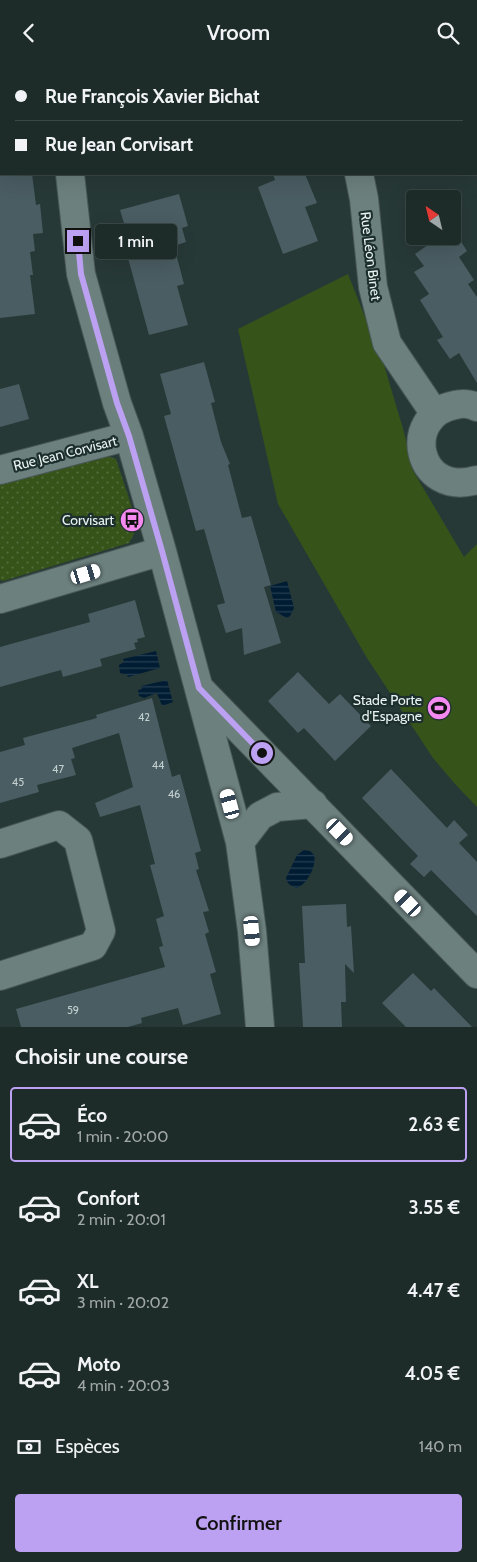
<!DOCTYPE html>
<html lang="fr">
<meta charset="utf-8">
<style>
body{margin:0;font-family:Cabin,sans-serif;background:#2a3735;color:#f1f3f6;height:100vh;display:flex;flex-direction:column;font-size:19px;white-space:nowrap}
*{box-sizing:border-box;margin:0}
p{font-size:16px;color:#a0a7a8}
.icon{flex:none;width:28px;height:28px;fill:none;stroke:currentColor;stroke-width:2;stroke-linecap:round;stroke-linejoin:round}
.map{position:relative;height:962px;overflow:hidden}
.details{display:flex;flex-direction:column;background:#1d2b29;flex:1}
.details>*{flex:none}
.banner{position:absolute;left:0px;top:0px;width:478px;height:110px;box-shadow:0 5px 20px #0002,0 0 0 1px #3b4746;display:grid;align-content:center;height:110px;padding:0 15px;background:#1d2b29}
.needle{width:32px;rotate:325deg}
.controls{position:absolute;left:406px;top:125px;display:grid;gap:10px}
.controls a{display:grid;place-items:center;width:55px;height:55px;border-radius:5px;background:#1d2b29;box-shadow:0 5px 20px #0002,0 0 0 1px #3b4746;font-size:25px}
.end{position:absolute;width:22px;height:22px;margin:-11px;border:6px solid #bca0f2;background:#111;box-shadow:0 0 0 2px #111}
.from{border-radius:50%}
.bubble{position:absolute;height:35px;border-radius:5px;background:#1d2b29;box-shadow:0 5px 20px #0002,0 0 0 1px #3b4746;font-size:16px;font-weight:600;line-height:35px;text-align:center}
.car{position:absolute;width:15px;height:30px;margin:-15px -8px;border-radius:6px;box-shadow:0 0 4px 1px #0007;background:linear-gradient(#fff 24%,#345 0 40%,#fff 0 76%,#345 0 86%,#fff 0)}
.banner b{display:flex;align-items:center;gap:18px;height:48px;font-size:19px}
.banner b+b{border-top:1px solid #3b4746}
.banner i{width:12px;height:12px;background:#f1f3f6}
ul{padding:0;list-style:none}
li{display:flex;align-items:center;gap:15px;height:75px;margin:0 10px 8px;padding:0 5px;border:2px solid transparent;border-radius:5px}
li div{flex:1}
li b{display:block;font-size:19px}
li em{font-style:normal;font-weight:600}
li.selected{border-color:#bca0f2}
li>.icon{width:45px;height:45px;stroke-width:1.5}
h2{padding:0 15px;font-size:22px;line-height:60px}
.pay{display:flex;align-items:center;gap:12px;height:55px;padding:0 15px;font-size:19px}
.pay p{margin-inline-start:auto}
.primary-button{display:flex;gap:10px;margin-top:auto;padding:10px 15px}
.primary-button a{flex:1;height:58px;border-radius:5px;background:#bca0f2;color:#111;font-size:20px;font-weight:600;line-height:58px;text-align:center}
header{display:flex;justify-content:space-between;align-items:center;height:65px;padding:0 15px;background:#1d2b29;font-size:22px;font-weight:600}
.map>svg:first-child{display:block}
</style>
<header><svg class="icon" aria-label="back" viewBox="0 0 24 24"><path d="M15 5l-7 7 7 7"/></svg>Vroom<svg class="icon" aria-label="search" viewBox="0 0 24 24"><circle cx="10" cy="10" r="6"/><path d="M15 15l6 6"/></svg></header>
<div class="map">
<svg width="477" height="962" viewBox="0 0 477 962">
<defs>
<pattern id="park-dots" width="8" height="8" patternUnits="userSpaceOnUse" patternTransform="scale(1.25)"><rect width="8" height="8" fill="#36531a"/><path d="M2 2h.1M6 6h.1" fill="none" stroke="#536c3c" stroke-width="1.8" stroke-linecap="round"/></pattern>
<pattern id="water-rules" width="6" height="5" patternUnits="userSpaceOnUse" patternTransform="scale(1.25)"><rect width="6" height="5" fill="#001c33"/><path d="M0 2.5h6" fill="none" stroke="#253e51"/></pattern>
</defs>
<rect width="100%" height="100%" fill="#273937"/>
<path fill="#36531a" d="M348 209 384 300 404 367 412 404 464 492 477 479V742L455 719 433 693 367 593 278 439 238 264Z"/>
<path fill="url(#park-dots)" d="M104 390 116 394 138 461 129 478 3 516 0 515V420Z"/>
<path fill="url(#water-rules)" d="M287 516 294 543 290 551 287 553 276 547 270 521Z
M156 586 160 603 128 612 127 610 120 608 119 600 124 597 123 594Z
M167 615 173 637 162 641 157 628 144 633 139 631 138 625 142 624 141 621Z
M304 785 310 786 314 790C317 801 307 819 297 823 291 821 287 819 286 813L297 790Z"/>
<path fill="#4a5d62" d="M0 109H32L36 140 40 139 43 168 33 169 35 186 30 187 33 210H30L35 249 0 253Z
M273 109H305L317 138 305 142 318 176 283 189 258 122 275 115Z
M179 129 188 161 182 163 186 177 174 181 184 219 177 221 188 260 149 270 128 193 131 192 124 169 127 168 120 145Z
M453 164 467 186 459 192 474 215 468 219 477 232V318L459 288 450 294 437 275 443 272 420 235 429 229 414 207 424 201 415 189 441 171H452Z
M204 297 215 337 211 338 221 377 230 399 228 400 242 453 251 451 271 520 264 522 281 578 244 590 242 563 226 568 217 540 225 538 204 464 196 466 164 351 171 349 160 309Z
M19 319 29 354 0 362V324Z
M135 535 145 572 137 574 138 577 134 578 136 584 100 594 102 601 63 612 61 605 0 622V582L90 557 88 549Z
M298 607 329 639 340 629 371 661 335 696 304 663 298 668 268 636Z
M152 633 172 712 180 709 201 786 195 788 199 804 196 805 209 846 203 847 209 867 205 869 216 907 210 909 221 949 183 960 178 943 141 953 142 958 128 962H21L16 944 165 902 159 882 163 881 156 854 164 851 150 800 155 799 140 740 100 752 95 738 133 722 119 668 72 683 75 693 71 694 76 710 37 720 39 727 0 738V687L25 680 23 673 97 653 96 650Z
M391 704 447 763 454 755 468 770 459 778 477 797V851L431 805 424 812 410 799 418 791 362 733Z
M346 839 347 862 351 861 354 908 345 899 346 937H341L342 962H303L299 898H305L302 841Z
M413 908 431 926 434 923 472 962H406L382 938Z"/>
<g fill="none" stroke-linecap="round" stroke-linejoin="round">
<g stroke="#485756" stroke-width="30">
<path id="minor" d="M35 0 36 1
M326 0 327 1
M70 109 81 209 117 338 129 371 162 486 240 777 252 866 260 962
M359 109 364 134 373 222 387 278 435 349
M477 342C471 339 462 338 455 340 401 350 415 433 477 415
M0 405 129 371
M0 534 162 486
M200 624 477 909
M240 777 260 751 277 742 313 739
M0 779 59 760 78 775 101 866 93 881 0 911"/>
</g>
<use href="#minor" stroke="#6c807e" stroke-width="28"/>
</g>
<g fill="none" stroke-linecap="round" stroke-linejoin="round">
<path stroke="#bca0f2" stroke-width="6" d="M78 176 81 209 117 338 129 371 162 486 199 623 262 688"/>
</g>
<defs>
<g id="bus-disc" transform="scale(1.25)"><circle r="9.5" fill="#f489f0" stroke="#1d2f2d"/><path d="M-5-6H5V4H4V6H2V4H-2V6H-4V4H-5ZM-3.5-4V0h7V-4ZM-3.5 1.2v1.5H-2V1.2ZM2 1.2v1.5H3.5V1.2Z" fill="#111"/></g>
<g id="stadium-disc" transform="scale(1.25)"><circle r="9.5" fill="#f489f0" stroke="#1d2f2d"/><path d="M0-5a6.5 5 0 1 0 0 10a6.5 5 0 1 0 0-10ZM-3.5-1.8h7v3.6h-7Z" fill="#111"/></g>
</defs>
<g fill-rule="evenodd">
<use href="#bus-disc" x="132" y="455"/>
<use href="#stadium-disc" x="439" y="643"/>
</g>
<g text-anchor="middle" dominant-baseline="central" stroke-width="4.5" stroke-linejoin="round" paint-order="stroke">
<g font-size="11" fill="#c1cece">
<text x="144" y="652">42</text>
<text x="158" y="700">44</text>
<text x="58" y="704">47</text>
<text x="18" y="717">45</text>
<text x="174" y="729">46</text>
<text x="73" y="945">59</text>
</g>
<g font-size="14" fill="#e9f4f2" stroke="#1d2f2d">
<text transform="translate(371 191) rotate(83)">Rue Léon Binet</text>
<text transform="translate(65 388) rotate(-14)">Rue Jean Corvisart</text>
</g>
<g font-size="14" fill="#e9f4f2" stroke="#1d2f2d" text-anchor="end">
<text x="114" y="455">Corvisart</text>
<text x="422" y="635">Stade Porte<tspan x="422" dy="16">d'Espagne</tspan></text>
</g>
</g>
</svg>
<div class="controls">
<a><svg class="needle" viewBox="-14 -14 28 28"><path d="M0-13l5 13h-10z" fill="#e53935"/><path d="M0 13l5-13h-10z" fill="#a0a7a8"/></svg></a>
</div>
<i class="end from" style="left:262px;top:688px"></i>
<i class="end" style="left:78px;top:176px"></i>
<div class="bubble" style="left:95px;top:159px;width:82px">1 min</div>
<i class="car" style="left:86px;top:509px;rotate:73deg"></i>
<i class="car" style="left:230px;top:739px;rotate:345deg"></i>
<i class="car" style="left:340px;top:767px;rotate:136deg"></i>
<i class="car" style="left:408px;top:838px;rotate:316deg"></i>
<i class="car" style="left:252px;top:866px;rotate:175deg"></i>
<div class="banner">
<b><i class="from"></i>Rue François Xavier Bichat</b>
<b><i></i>Rue Jean Corvisart</b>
</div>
</div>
<section class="details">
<h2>Choisir une course</h2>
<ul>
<li class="selected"><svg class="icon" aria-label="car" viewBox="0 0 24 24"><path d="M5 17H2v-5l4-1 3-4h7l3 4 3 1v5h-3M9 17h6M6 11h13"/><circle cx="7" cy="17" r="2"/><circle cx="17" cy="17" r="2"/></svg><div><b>Éco</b><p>1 min · 20:00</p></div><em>2.63 €</em></li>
<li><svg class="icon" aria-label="car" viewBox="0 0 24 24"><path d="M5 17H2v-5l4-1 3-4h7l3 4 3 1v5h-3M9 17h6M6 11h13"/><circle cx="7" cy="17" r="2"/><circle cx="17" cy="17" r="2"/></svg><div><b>Confort</b><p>2 min · 20:01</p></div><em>3.55 €</em></li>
<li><svg class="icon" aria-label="car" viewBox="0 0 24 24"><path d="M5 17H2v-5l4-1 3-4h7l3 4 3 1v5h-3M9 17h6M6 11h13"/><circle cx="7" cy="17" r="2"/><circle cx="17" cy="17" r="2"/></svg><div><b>XL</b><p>3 min · 20:02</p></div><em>4.47 €</em></li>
<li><svg class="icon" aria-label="car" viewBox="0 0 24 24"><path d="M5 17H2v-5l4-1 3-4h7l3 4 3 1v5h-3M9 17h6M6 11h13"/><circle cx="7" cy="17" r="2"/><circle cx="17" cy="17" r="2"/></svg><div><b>Moto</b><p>4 min · 20:03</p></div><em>4.05 €</em></li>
</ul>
<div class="pay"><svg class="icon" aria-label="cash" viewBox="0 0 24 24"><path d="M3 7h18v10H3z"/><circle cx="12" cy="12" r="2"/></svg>Espèces<p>140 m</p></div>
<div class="primary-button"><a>Confirmer</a></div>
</section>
